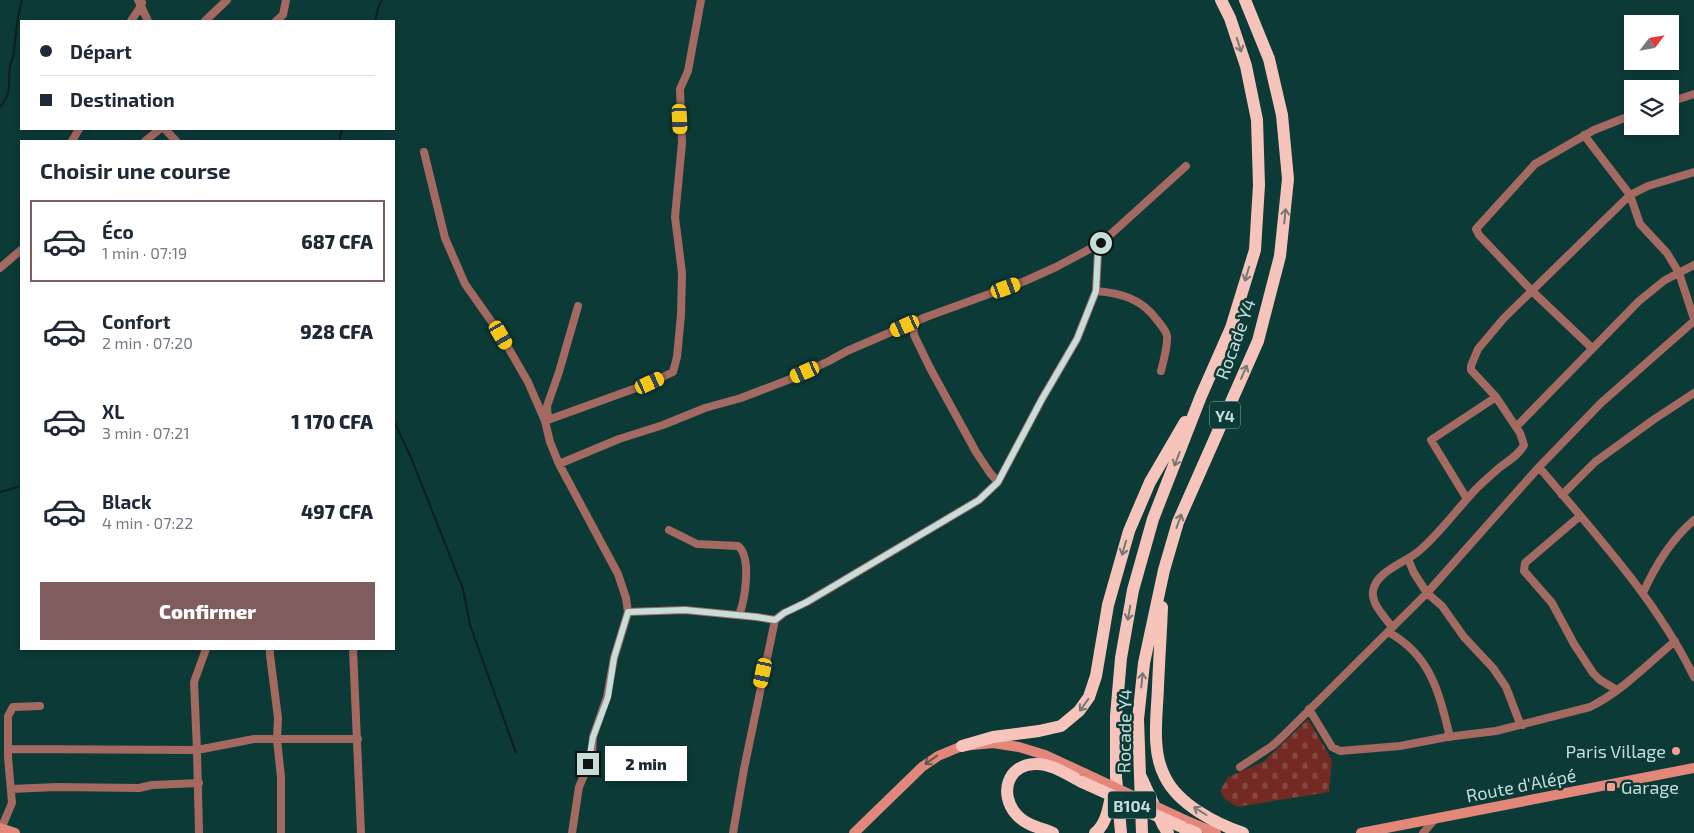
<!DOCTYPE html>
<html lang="fr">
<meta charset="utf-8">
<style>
body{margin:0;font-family:"Exo 2",sans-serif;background:#f2f2f3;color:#1f2937;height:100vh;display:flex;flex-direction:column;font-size:19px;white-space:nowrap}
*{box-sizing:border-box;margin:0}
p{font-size:16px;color:#747a83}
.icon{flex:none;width:28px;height:28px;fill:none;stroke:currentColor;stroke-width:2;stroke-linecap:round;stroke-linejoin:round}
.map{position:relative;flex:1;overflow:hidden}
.drawer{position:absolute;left:20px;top:140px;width:375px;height:510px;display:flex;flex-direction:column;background:#fff;border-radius:0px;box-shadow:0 2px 8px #0003}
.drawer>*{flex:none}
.banner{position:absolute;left:20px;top:20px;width:375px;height:110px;border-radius:0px;box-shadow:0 2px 8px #0003;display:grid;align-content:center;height:110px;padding:0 20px;background:#fff}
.needle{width:32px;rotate:59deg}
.buttons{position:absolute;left:1624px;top:15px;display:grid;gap:10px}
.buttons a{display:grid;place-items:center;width:55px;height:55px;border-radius:0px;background:#fff;box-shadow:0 2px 8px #0003;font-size:25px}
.end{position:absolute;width:22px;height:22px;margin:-11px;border:6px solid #c6ddda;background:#111;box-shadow:0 0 0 2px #111}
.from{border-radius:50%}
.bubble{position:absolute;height:35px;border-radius:0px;background:#fff;box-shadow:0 2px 8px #0003;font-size:16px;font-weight:800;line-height:35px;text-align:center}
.car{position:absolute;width:15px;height:30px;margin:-15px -8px;border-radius:6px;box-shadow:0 0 4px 1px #0007;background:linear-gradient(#f5c518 24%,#345 0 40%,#f5c518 0 76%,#345 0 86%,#f5c518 0)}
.banner b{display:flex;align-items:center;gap:18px;height:48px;font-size:19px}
.banner b+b{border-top:1px solid #e0e1e3}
.banner i{width:12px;height:12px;background:#1f2937}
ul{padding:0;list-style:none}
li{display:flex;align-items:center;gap:15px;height:82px;margin:0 10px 8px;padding:0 10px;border:2px solid transparent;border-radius:0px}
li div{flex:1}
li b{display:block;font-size:19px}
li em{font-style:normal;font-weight:800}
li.active{border-color:#7f5d5f}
li>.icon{width:45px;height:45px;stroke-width:1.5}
h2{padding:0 20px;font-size:22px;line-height:60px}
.primary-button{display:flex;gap:10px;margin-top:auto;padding:10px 20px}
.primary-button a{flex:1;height:58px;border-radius:0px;background:#7f5d5f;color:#fff;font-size:20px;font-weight:800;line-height:58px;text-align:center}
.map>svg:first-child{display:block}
</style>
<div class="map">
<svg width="1694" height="833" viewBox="0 0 1694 833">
<defs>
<pattern id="cemetery-stones" width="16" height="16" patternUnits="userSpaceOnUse" patternTransform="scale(1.25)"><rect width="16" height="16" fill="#722a23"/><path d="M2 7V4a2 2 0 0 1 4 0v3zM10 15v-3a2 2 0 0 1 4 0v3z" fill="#854842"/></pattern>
</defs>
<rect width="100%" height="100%" fill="#0c3a37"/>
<path fill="url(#cemetery-stones)" d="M1308 719 1332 760 1329 792 1237 807 1225 799 1220 791 1228 777 1263 762Z"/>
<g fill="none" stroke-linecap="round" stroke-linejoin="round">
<path stroke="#0e1e1d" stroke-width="2" d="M375 21 379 5 382 0
M0 107C14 90 7 84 10 66 11 61 14 56 14 51 16 34 17 16 22 0
M339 141 342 129
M394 421 412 460 463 589 470 625 516 753
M0 492 21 486"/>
<path stroke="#a46a61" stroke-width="8" d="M142 3 141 6 148 21
M131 21 141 6 138 0
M205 21 227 0
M276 21 283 15 286 0
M1670 102 1694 94
M165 129 176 141
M1584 135 1630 195 1640 224 1667 253 1679 273 1694 319
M72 141 79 129
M145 141 160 129
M424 152 445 238 465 284 501 335 528 382 545 421
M0 268 21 250
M1096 291C1121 293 1142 299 1157 320 1161 325 1166 330 1167 336 1168 345 1163 363 1161 371
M913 322 914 335 930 368 976 452 990 473 998 482
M1592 348 1532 291 1479 235 1476 229 1535 164 1594 130 1632 115
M548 420 547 406 559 372 578 306
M1516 427 1639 301 1665 280 1694 265
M559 464 619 439 663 425 705 408 741 398 793 378 829 361 847 351 926 317 1025 281 1056 267 1101 243 1186 166
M1539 467C1595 534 1656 599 1694 677
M1562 495 1595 462 1653 420 1694 393
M1467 499 1431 440 1496 397
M1580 516 1525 563 1524 571 1552 603 1574 644 1593 673 1600 680 1617 690
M669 530 697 544 738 546C752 557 745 600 739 615
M1408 559 1414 573 1427 593 1442 606 1464 637 1493 668 1506 687 1519 721 1523 725
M1643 593C1655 566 1672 539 1694 520
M628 612 685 610 757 617 775 620
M1392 627C1385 617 1371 604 1373 591 1376 571 1405 563 1419 551 1440 533 1457 509 1476 489 1483 482 1491 475 1499 468 1508 461 1518 456 1524 445L1520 433 1496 397 1471 370V366L1478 349 1504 318 1630 195 1648 186 1694 172
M1388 632C1431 655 1439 693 1450 737
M270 649V655L278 718 277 740 281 777V833
M353 649 361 833
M1309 709 1332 747 1340 751 1400 746 1447 737 1496 731 1590 707C1622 691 1648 664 1675 641
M8 749 197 750 194 682 206 649
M1240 767 1272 746 1283 736 1427 593 1539 467 1601 403 1694 321
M11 789 57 787 139 788 152 785 199 783
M1 829 12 803 8 757V716L13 707 40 706
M199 833 197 750 254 739H358
M572 833 579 787 589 764 592 752 593 737 607 697 614 658 628 612 626 598 618 574 559 464 550 442 545 421 650 383 673 372 677 357 681 315 682 273 675 217 682 143 680 89 688 71 701 0
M733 833 744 769 775 620 784 613 807 602 979 500 998 482 1042 399 1077 339 1096 291 1098 252 1101 243
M1423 833 1436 818"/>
<path stroke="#e3877b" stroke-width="10" d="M1185 820 1216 833
M0 828 15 833
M854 833 922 767 938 756 962 746 993 743 1019 747 1045 755 1084 773
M1361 833 1694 768"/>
<path stroke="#f7c4bc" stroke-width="12" d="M1162 607C1161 634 1159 661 1158 687 1157 716 1151 751 1165 777 1178 804 1216 824 1243 833
M962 746 993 737 1039 731 1061 726 1079 711 1089 697 1096 676 1108 605 1129 531 1150 482 1185 422
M1141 777 1163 825 1168 833
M1182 827 1196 833
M1053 833C1041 828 1025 825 1016 814 999 794 1007 765 1035 764 1051 763 1068 775 1082 782
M1095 833C1108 823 1109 803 1113 787
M1121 833 1116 777V716L1121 658 1133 590 1153 519 1201 396 1231 328 1255 250 1259 185 1257 120 1246 66 1230 18 1221 0
M1142 833 1138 719 1144 663 1164 570 1178 522 1258 341 1280 256 1288 179 1282 115 1269 59 1245 0"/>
<path stroke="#e3877b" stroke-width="10" d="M1084 773 1185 820"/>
<path stroke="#f7c4bc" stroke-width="12" d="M1082 782 1182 827"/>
</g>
<defs><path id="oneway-shaft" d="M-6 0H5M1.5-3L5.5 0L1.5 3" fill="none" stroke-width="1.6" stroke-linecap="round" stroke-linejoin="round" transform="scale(1.25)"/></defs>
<g stroke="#767873">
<use href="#oneway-shaft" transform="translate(1239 45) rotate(72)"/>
<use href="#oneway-shaft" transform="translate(1285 216) rotate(-84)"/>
<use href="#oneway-shaft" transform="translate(1247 274) rotate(107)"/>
<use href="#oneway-shaft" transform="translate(1244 372) rotate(-66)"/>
<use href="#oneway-shaft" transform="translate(1177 459) rotate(111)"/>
<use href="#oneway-shaft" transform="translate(1179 521) rotate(-70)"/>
<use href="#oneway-shaft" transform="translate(1124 548) rotate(106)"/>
<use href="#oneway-shaft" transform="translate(1129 613) rotate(100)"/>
<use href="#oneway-shaft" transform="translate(1142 680) rotate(-84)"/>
<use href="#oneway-shaft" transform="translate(1084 705) rotate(126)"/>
<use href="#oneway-shaft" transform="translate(1200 811) rotate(-148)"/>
</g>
<use stroke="#625952" href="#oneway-shaft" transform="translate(931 760) rotate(144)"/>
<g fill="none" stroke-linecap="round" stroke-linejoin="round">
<path stroke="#c6ddda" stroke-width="6" d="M588 764 593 737 608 697 614 658 628 612 685 610 757 617 775 620 784 613 807 602 979 500 998 482 1042 399 1077 339 1096 291 1098 252 1101 243"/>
</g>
<g fill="#f59c90" stroke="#0c3a37" stroke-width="2">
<circle cx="1676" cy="751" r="5"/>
<rect x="1606" y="782" width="10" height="10" rx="2.5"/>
</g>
<g text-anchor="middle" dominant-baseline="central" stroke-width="5" stroke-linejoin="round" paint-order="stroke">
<g fill="#0c3a37" stroke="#8eaca9" stroke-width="1">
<rect x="1210" y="401.5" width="30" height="27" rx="4"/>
<rect x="1108" y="791.5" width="48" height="27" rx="4"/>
</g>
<g font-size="16" font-weight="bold" fill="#c6ddda">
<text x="1225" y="415">Y4</text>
<text x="1132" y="805">B104</text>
</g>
<g font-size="18" fill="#c6ddda" stroke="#0c3a37">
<text transform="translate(1235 339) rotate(-70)">Rocade Y4</text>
<text transform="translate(1124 731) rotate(-89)">Rocade Y4</text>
<text transform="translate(1521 785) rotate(-11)">Route d'Alépé</text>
</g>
<g font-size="18" fill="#c6ddda" stroke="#0c3a37" text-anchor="end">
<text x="1666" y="751">Paris Village</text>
<text x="1621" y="787" text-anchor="start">Garage</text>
</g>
</g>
</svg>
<div class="buttons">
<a><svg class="needle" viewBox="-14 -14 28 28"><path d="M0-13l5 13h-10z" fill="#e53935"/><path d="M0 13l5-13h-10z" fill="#747a83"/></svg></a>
<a><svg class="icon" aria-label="layers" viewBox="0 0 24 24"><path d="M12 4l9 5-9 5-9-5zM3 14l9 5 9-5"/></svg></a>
</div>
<i class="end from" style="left:1101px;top:243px"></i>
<i class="end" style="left:588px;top:764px"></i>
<div class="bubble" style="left:605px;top:746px;width:82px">2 min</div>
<i class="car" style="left:680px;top:119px;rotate:177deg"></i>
<i class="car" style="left:1006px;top:288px;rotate:70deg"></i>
<i class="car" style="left:905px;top:326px;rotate:246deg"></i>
<i class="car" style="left:501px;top:335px;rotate:150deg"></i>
<i class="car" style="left:805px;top:372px;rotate:246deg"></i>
<i class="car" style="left:650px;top:383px;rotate:65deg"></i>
<i class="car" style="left:763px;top:673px;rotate:192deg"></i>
<div class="banner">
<b><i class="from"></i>Départ</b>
<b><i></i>Destination</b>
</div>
<section class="drawer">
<h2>Choisir une course</h2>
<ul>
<li class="active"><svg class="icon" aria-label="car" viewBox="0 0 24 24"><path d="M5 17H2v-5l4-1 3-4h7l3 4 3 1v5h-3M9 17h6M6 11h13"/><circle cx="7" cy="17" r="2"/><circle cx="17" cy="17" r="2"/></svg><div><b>Éco</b><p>1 min · 07:19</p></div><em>687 CFA</em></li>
<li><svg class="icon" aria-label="car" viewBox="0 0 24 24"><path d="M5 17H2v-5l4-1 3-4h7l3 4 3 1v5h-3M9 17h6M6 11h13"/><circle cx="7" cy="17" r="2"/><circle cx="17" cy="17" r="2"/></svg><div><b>Confort</b><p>2 min · 07:20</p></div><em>928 CFA</em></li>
<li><svg class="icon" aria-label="car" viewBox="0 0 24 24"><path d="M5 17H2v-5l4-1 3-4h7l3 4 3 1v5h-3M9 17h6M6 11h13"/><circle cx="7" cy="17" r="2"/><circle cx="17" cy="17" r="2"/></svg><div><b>XL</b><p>3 min · 07:21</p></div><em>1 170 CFA</em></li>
<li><svg class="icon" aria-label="car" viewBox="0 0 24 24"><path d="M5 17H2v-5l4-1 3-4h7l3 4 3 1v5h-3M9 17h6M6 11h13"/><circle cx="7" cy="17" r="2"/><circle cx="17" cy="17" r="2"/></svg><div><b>Black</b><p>4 min · 07:22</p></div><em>497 CFA</em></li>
</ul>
<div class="primary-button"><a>Confirmer</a></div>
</section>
</div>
